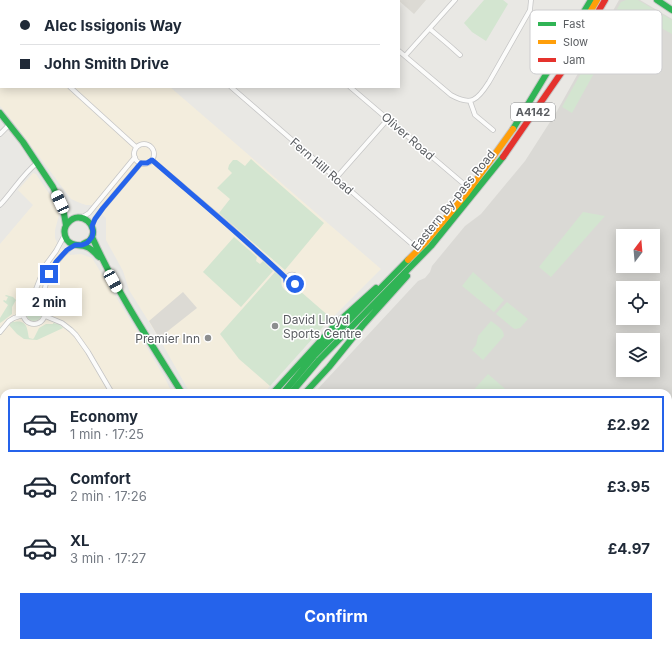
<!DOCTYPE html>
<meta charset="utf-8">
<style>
body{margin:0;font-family:Inter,sans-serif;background:#f6f6f7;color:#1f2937;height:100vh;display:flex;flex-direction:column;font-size:15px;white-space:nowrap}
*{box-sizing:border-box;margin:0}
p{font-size:13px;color:#747a83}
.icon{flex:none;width:22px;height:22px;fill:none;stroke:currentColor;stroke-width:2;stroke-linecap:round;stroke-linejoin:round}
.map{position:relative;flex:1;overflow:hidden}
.side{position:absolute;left:0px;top:389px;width:672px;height:258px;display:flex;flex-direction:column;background:#fff;border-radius:12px 12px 0 0;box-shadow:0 2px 10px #0003}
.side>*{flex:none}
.hud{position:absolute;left:0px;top:0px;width:400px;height:88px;box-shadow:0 2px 10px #0003;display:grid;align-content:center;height:88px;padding:0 20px;background:#fff}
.needle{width:26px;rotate:16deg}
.fabs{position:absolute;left:616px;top:229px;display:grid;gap:8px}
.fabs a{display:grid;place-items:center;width:44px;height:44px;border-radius:0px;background:#fff;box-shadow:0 2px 10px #0003;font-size:20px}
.end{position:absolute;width:18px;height:18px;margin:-9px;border:5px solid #2563eb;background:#fff;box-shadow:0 0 0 2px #fff}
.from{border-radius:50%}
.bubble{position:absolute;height:28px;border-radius:0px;background:#fff;box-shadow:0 2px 10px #0003;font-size:13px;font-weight:700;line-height:28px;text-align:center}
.car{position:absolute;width:12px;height:24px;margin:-12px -6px;border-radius:5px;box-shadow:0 0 3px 1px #0007;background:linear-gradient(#fff 24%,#345 0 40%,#fff 0 76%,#345 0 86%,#fff 0)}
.hud b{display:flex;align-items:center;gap:14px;height:38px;font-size:15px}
.hud b+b{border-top:1px solid #e0e1e3}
.hud i{width:10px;height:10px;background:#1f2937}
ul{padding:7px 0 0;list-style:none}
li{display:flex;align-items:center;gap:12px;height:56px;margin:0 8px 6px;padding:0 12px;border:2px solid transparent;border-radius:0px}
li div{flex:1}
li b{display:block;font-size:15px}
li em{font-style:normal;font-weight:700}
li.on{border-color:#2563eb}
li>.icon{width:36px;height:36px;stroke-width:1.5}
.primary-button{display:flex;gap:8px;margin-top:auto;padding:8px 20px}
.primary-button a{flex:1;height:46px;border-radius:0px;background:#2563eb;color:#fff;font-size:16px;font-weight:700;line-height:46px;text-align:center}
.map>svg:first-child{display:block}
</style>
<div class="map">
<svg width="672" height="647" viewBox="0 0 672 647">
<rect width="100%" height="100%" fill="#e9e8e4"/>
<path fill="#f3eddd" d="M1 5V87H170L381 269 305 345 264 393H190L159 338 129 290 123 271 106 240V218L93 205H86L80 203 71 199 14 123 0 106V7Z
M33 173 36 174 50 195 59 215 55 230V238L58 245 70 255 81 254 92 258 144 343 166 380 172 393H4V640L0 642V244L33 205 18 190Z
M92 643H399L402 647H95Z"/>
<path fill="#dad9d5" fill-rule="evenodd" d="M619 0H640L672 19V647H418V643H668V393H314L418 281 425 278 430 272 432 266 465 226 481 214 525 161 557 111ZM623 236H653V266H623ZM623 288H653V318H623ZM623 340H653V370H623Z"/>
<path fill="#dcdad4" d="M398 0H426L414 14Z
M183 292 197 308 159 338 149 321Z"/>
<path fill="#d3e5d0" d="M484 0H503L508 4 486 41 472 32 464 23Z
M626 0H638L672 20V34L629 10 572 113 562 107 621 2Z
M251 159 324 223 285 270 219 213 230 199 217 188 232 173 228 169 229 165 233 160H237L245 166Z
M583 212 605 216 551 277 539 267Z
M234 237 257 257 256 261 260 264 263 261 273 271 241 307 203 272Z
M275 272C276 273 278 274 280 276 282 279 281 283 282 286 286 294 293 293 300 291L331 318 270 386 239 359 220 334Z
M473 272 504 300 494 312 462 286Z
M6 295 13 297 16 300 12 307V314L3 321 0 323V318L8 305 3 301 4 300 6 301 8 297 5 296Z
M507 302 528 319 520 328 515 329 513 328 496 314Z
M26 313a8 8 0 1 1 16 0a8 8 0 1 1-16 0Z
M13 321 14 322C28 319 27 330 29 338L33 339 34 338 39 328 46 324H53V323L59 324 63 328 37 340 24 339 17 334 9 325Z
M491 321C496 325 504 329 504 336L483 360 472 350 476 345 478 336Z
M488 374 510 393H471Z
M4 506V559H0V507Z"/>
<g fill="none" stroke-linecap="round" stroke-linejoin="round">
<g stroke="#c5c5c5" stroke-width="5.5">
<path id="street" d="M132 0 133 1
M249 0 250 1
M198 1 199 0
M296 1 297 0
M430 29 450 46 460 55
M399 51 451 95C471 106 477 101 489 82L530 10 531 0
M405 56 455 0
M70 87 136 147
M231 87 413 245
M350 87 465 185
M470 101 475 115 493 130
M0 134 9 125
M134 154a10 10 0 1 1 20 0a10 10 0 1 1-20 0Z
M152 160 227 224 286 278
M336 178 388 119
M0 205C13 191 23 174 37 163
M81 218 89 213 135 157
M92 225 95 219 103 208 141 163
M286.5 280a5.5 5.5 0 1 1 11 0a5.5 5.5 0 1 1-11 0Z
M23 313a11 11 0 1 1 22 0a11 11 0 1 1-22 0Z
M31 302 45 266 56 251 63 238 65 236
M44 307C41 282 55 259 74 245
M45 316 62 323 71 330 76 335 88 352 112 393
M0 332 9 321 14 318 23 315
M0 566C3 569 4 573 0 577"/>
</g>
<g stroke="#c6c6c6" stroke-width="8">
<path id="fast" d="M657 0 672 10
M0 113 23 142 53 187 63 208 66 225
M513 129 591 0
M92 237C117 292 150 342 182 393
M82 245C84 243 88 242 90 240 101 227 80 208 68 223 66 225 66 225 65 228 64 232 65 237 67 240 72 247 80 244 87 247 92 249 95 253 99 257
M273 393 336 324 376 288
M283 393 314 356 408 260
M291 393 319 360 431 246 503 157
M305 393 329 367 363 325 407 276
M409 643 412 647
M43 647 49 643"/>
</g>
<g stroke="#c6c6c6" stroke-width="8">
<path id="slow" d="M577 25 586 19 597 0
M408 260 425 243 467 193 513 129"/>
</g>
<g stroke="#c6c6c6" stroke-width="8">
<path id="jam" d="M503 157 568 63 605 0
M27 647 33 643"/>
</g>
<use href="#street" stroke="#fcfcfb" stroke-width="4"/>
<use href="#fast" stroke="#30b455" stroke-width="6"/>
<use href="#slow" stroke="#ff9f0a" stroke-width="6"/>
<use href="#jam" stroke="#e5322d" stroke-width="6"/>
<g stroke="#e0e1e1" stroke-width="3">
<path id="rail" d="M668 573 672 572
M424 647 436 643"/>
</g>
<use href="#rail" stroke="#fff" stroke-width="1.5" stroke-dasharray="4.5" stroke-linecap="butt"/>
</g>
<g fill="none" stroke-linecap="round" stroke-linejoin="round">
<path stroke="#2563eb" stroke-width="5" d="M49 274 56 262 67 250 75 245H82L87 243 92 237 93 232 92 226 95 219 103 208 141 163H147L152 160C197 199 243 237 286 278 285 284 290 287 295 284"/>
</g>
<g fill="#8c8e8f" stroke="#fff" stroke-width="1.5">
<circle cx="275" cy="326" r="4"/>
<circle cx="208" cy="338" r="4"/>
</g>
<g text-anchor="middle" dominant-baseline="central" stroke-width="3" stroke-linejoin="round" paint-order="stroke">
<rect fill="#fff" stroke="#8c8e90" stroke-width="1" x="511" y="103" width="44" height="18" rx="3"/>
<g font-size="11" font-weight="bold" fill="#5a5d61">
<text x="533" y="112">A4142</text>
</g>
<g font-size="12" fill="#5a5d61" stroke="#fff">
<text transform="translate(408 136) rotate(41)">Oliver Road</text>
<text transform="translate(322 166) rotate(41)">Fern Hill Road</text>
<text transform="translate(453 200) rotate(-51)">Eastern By-pass Road</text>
</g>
<g font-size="12" fill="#5a5d61" stroke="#fff" text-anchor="start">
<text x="283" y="319">David Lloyd<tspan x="283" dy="14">Sports Centre</tspan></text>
<text x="200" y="338" text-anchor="end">Premier Inn</text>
</g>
</g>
<rect x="530" y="10" width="132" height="64" rx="6" fill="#fff" stroke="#ceced0" stroke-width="1"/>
<rect x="538" y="22" width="18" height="4" fill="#30b455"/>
<rect x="538" y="40" width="18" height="4" fill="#ff9f0a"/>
<rect x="538" y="58" width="18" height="4" fill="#e5322d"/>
<g font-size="11" fill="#5a5d61">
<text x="563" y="28">Fast</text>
<text x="563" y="46">Slow</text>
<text x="563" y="64">Jam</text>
</g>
</svg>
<div class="fabs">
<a><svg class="needle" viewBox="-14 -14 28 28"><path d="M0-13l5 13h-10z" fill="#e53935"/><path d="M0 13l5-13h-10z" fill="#747a83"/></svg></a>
<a><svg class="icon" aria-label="locate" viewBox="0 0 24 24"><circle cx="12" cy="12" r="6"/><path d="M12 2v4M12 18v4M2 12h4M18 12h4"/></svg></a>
<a><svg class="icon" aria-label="layers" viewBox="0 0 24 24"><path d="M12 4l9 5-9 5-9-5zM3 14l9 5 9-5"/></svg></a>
</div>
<i class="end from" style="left:295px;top:284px"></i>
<i class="end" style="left:49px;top:274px"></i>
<div class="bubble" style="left:16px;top:288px;width:66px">2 min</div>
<i class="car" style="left:60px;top:202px;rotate:335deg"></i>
<i class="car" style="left:113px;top:281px;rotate:151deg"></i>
<div class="hud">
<b><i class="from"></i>Alec Issigonis Way</b>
<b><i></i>John Smith Drive</b>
</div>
<section class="side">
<ul>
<li class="on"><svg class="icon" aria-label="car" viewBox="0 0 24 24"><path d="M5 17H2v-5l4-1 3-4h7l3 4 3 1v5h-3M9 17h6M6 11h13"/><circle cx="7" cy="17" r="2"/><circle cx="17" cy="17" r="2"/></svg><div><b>Economy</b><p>1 min · 17:25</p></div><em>£2.92</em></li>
<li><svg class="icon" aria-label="car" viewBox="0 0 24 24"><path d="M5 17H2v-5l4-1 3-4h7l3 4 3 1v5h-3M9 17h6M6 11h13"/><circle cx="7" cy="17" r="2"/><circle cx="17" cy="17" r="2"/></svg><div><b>Comfort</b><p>2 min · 17:26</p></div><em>£3.95</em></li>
<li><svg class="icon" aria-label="car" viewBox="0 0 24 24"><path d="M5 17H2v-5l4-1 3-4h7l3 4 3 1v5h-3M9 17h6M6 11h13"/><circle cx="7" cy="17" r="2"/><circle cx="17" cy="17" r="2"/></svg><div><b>XL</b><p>3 min · 17:27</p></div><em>£4.97</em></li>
</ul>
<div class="primary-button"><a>Confirm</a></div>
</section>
</div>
